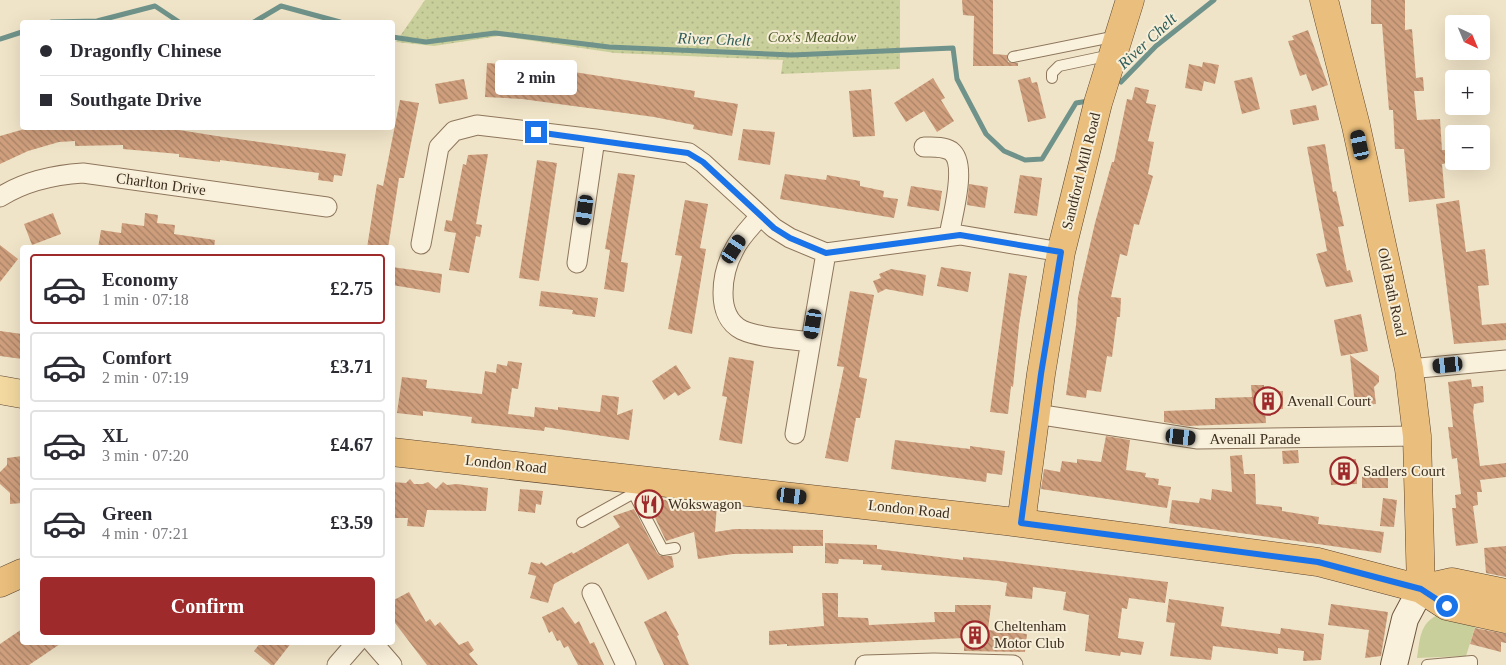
<!DOCTYPE html>
<meta charset="utf-8">
<style>
body{margin:0;font-family:"Times New Roman",serif;background:#f2f2f3;color:#2b2b33;height:100vh;display:flex;flex-direction:column;font-size:19px;white-space:nowrap}
*{box-sizing:border-box;margin:0}
p{font-size:16px;color:#7c7c81}
.icon{flex:none;width:28px;height:28px;fill:none;stroke:currentColor;stroke-width:2;stroke-linecap:round;stroke-linejoin:round}
.map{position:relative;flex:1;overflow:hidden}
.drawer{position:absolute;left:20px;top:245px;width:375px;height:400px;display:flex;flex-direction:column;background:#fff;border-radius:5px;box-shadow:0 5px 20px #0002}
.drawer>*{flex:none}
.hud{position:absolute;left:20px;top:20px;width:375px;height:110px;border-radius:5px;box-shadow:0 5px 20px #0002;display:grid;align-content:center;height:110px;padding:0 20px;background:#fff}
.needle{width:32px;rotate:136deg}
.buttons{position:absolute;left:1445px;top:15px;display:grid;gap:10px}
.buttons a{display:grid;place-items:center;width:45px;height:45px;border-radius:5px;background:#fff;box-shadow:0 5px 20px #0002;font-size:25px}
.end{position:absolute;width:22px;height:22px;margin:-11px;border:6px solid #1a73e8;background:#fff;box-shadow:0 0 0 2px #fff}
.from{border-radius:50%}
.bubble{position:absolute;height:35px;border-radius:5px;background:#fff;box-shadow:0 5px 20px #0002;font-size:16px;font-weight:700;line-height:35px;text-align:center}
.car{position:absolute;width:15px;height:30px;margin:-15px -8px;border-radius:6px;box-shadow:0 0 4px 1px #0007;background:linear-gradient(#222 24%,#8ab4d8 0 40%,#222 0 76%,#8ab4d8 0 86%,#222 0)}
.hud b{display:flex;align-items:center;gap:18px;height:48px;font-size:19px}
.hud b+b{border-top:1px solid #e1e1e2}
.hud i{width:12px;height:12px;background:#2b2b33}
ul{padding:9px 0 0;list-style:none}
li{display:flex;align-items:center;gap:15px;height:70px;margin:0 10px 8px;padding:0 10px;border:2px solid #e1e1e2;border-radius:5px}
li div{flex:1}
li b{display:block;font-size:19px}
li em{font-style:normal;font-weight:700}
li.selected{border-color:#9e2a2b}
li>.icon{width:45px;height:45px;stroke-width:1.5}
.primary-button{display:flex;gap:10px;margin-top:auto;padding:10px 20px}
.primary-button a{flex:1;height:58px;border-radius:5px;background:#9e2a2b;color:#fff;font-size:20px;font-weight:700;line-height:58px;text-align:center}
.map>svg:first-child{display:block}
</style>
<div class="map">
<svg width="1506" height="665" viewBox="0 0 1506 665">
<defs>
<pattern id="park-dots" width="8" height="8" patternUnits="userSpaceOnUse" patternTransform="scale(1.25)"><rect width="8" height="8" fill="#c9cf9b"/><path d="M2 2h.1M6 6h.1" fill="none" stroke="#aeb285" stroke-width="1.8" stroke-linecap="round"/></pattern>
<pattern id="building-back-hatch" width="6" height="6" patternUnits="userSpaceOnUse" patternTransform="scale(1.25)"><rect width="6" height="6" fill="#cf9f7d"/><path d="M-1 5l2 2M0 0l6 6M5-1l2 2" fill="none" stroke="#a98266"/></pattern>
</defs>
<rect width="100%" height="100%" fill="#f0e4c8"/>
<path fill="#c9cf9b" d="M1438 615 1477 621 1466 656 1417 658C1420 641 1419 623 1438 615Z"/>
<path fill="url(#park-dots)" d="M425 0H900V69L781 74 783 60 615 53 499 36 434 46 396 42Z"/>
<g fill="none" stroke-linecap="round" stroke-linejoin="round">
<path stroke="#6f938a" stroke-width="5" d="M51 22 97 21 155 6 179 22
M254 22 281 6 340 22
M392 37 426 42 495 33 609 47 792 55 953 48 957 79 986 134 1004 151 1025 160 1042 159 1076 103 1088 101
M0 39 22 32
M1121 82 1156 46 1214 0"/>
</g>
<path fill="url(#building-back-hatch)" d="M962 0H993V54L1007 55 1008 62 1018 63V66H973L974 16 963 15Z
M1371 0H1405V30L1412 29 1416 78 1423 77 1424 91H1414L1417 120 1440 119 1442 150H1449L1450 163 1442 164 1445 198 1409 202 1404 149H1395L1393 110H1389L1382 24H1371Z
M1308 30 1328 85 1312 91 1306 74 1300 76 1288 41 1294 40 1292 36Z
M1203 62 1219 65 1215 84 1204 81 1202 91 1185 88 1189 64 1202 67Z
M487 63 549 68 547 83 572 86 574 72 695 91 694 97 738 104 732 136 693 129 694 125 654 117 522 99 485 97Z
M1030 77 1032 83 1037 82 1046 118 1028 122 1018 80Z
M1252 77 1260 109 1242 114 1234 81Z
M933 78 945 98 941 100 954 121 937 132 924 111 906 122 894 103Z
M464 79 468 99 439 104 435 84Z
M1135 87 1149 90 1146 103 1156 105 1148 141 1154 142 1148 174 1153 176 1139 225 1134 224 1127 256 1120 254 1111 297 1121 298 1120 317H1117L1112 357 1107 356 1101 392 1087 390 1086 398 1066 395 1076 325 1078 297 1095 223 1112 162H1114L1127 99 1132 100Z
M871 89 875 136 853 137 849 91Z
M400 100 419 103 404 178H399L388 248H367L377 184 383 186Z
M1316 105 1319 120 1293 125 1290 110Z
M28 128H145L161 130V128H179V130L223 137 346 154 342 176 334 175 333 182 318 180 319 173 220 160V162L179 157V154L123 149V145L75 146V141L59 142 28 151 0 164V136Z
M743 129 775 132 770 165 738 160Z
M1325 144 1333 192 1336 191 1344 226 1338 227 1347 271 1350 270 1353 282 1326 287 1316 254 1327 251 1307 147Z
M488 154 476 224 482 225 480 237 476 236 469 273 449 270 456 233 444 231 446 220 452 221 463 164 466 165 468 155Z
M537 160 557 163 539 281 519 278Z
M618 173 635 175 621 262 628 263 624 292 604 289 610 250 605 249Z
M785 174 826 180 827 175 860 181V186L884 191 883 197 898 199 894 218 780 199Z
M1020 175 1042 178 1037 216 1014 213Z
M969 184 988 187 985 208 967 205Z
M911 186 942 191 939 211 907 206Z
M685 200 708 204 700 248 706 249 692 334 668 329 682 256 675 255Z
M1459 200 1466 252 1485 249 1489 285 1478 286 1482 325 1506 323V340L1454 344 1436 204Z
M53 213 61 234 32 245 24 224Z
M145 213 158 215 157 223 175 225 174 234 215 240 214 248H98L101 230 121 233 122 223 144 226Z
M0 245 18 259 0 282Z
M392 267 442 274 440 293 392 285Z
M941 267 971 272 968 292 937 286Z
M891 269 926 275 923 296 886 289 878 293 873 281 881 278 879 274Z
M1009 273 1027 276 1019 325 1013 387 1011 386 1008 414 990 412Z
M541 291 598 298 595 317 572 314 573 310 539 306Z
M850 291 874 295 859 377 867 379 860 418H856L848 462 825 458 844 367 837 366Z
M1361 314 1368 351 1341 356 1334 320Z
M0 331 22 334V359L0 356Z
M1350 355 1379 376V382L1374 387 1376 404 1355 406Z
M729 357 754 361 742 444 719 440 727 397 722 396Z
M508 361 522 363 518 389 512 388 508 414 534 417 535 407 558 410V407L600 412 602 395 619 397 617 415 633 409 629 440 545 427 544 431 471 423 472 417 423 411V416L397 413 402 377 427 380 426 388 482 394 485 371 496 373 497 364 507 366Z
M676 365 691 388 678 396 675 392 664 400 652 381Z
M1471 379 1472 387 1483 386 1484 402 1474 404 1473 412 1480 466 1506 463V477L1480 480 1482 492H1477L1478 505 1473 506 1478 543 1456 546 1452 508H1456L1455 495 1461 494 1457 458 1452 459 1448 427H1453L1448 382Z
M1251 385H1264V392L1283 391V409L1265 410 1266 423 1187 426 1164 422V411L1215 409V398L1252 397Z
M1106 436 1130 440 1126 470 1146 473 1145 477 1159 479 1158 485 1171 487 1167 508 1041 489 1044 469 1060 472 1062 461 1077 463V459L1101 462Z
M895 440 970 449V446L1005 451 1002 475 987 473 986 482 891 469Z
M1298 450 1299 463 1283 464 1282 451Z
M1242 455 1244 474H1255L1256 504 1282 507V511L1319 517 1318 524 1384 532 1381 553 1169 523 1172 500 1199 503 1200 498 1211 500 1212 489 1232 492 1230 456Z
M22 456V503L10 504V493L0 484V472L7 465V458Z
M1335 459H1356L1357 484 1331 485 1330 466H1335Z
M1388 475V488H1362V476Z
M410 479 414 484H423L428 482 436 489 443 482 447 485 457 484 488 488 486 511 427 510 424 527 407 526 408 518H392V482L406 483Z
M520 489 543 491 541 505 536 504 535 513 518 511Z
M646 498 717 505 715 532 735 529 823 530V546H793V553L733 554 698 559 694 532 666 541Z
M1383 498 1397 500 1394 527 1380 526Z
M634 509 657 553 660 556H672L674 567 648 580 628 543 554 584 548 603 530 598 536 576 528 574 531 562 540 564 541 562 546 566 572 552 573 554 620 527 613 516Z
M825 543 877 545V549L963 560V557L1001 561 1168 582 1165 603 1129 598 1127 609 1122 608 1118 638 1144 642 1141 655 1121 652 1120 656 1085 651 1089 615 1063 610 1066 592 1033 587 1032 599 1005 596 1007 583 998 581 881 570 882 565 863 564V560L839 559 838 564 825 563Z
M1506 546V577L1486 573 1484 548Z
M409 592 426 622 430 619 435 626 440 622 459 645 468 641 474 650 469 654 478 665H427L392 619V601Z
M822 593H838V617L868 618 869 625 935 622 934 612H955V605H991L988 630 1027 634 1025 652 964 651V638L787 646V644L769 645V631L824 626Z
M1169 599 1224 607 1221 626 1280 634 1281 628 1324 634 1321 660 1303 661 1304 651 1278 648V654L1213 646 1211 660 1170 656 1175 623 1166 622Z
M1331 604 1388 612 1381 656 1365 658 1369 630 1328 625Z
M563 607 575 624 579 621 590 644 594 642 604 665H578L568 646 564 648 560 640 557 641 552 631 549 633 542 617Z
M666 611 679 635 677 636 689 665H664L644 622Z
M1475 628 1506 634V643L1501 642V652L1470 644Z
M22 629V642H63L29 665H0V644Z
M261 642H292L274 665H271L254 651Z"/>
<g fill="none" stroke-linecap="round" stroke-linejoin="round">
<g stroke="#8d765c" stroke-width="12">
<path id="service" d="M1013 57 1117 36
M1052 78V73L1059 66 1111 55
M628 483 663 550 675 548
M582 522 634 493
M1427 665 1472 661V665"/>
</g>
<g stroke="#8d765c" stroke-width="21">
<path id="minor" d="M924 147C933 147 943 146 951 151 968 164 952 216 949 236
M0 197C25 181 53 175 83 173L327 207
M760 216C751 227 740 237 734 250 722 272 714 316 742 330 759 338 791 339 810 342
M421 244 439 147 454 131 477 125 595 139 689 153 703 163 774 228 790 238 826 253 960 235 1061 252
M577 263 595 139
M1409 369 1506 360
M1036 414 1198 439 1417 436
M795 434 826 253
M592 593 626 665
M372 642 392 665
M337 665 357 642
M865 665 934 663 1013 665"/>
</g>
<g stroke="#6f573f" stroke-width="28">
<path id="secondary" d="M1394 665 1405 619 1421 589"/>
</g>
<g stroke="#5b4430" stroke-width="29">
<path id="primary" d="M0 390 22 394"/>
</g>
<g stroke="#5b4430" stroke-width="29">
<path id="trunk" d="M1324 0 1356 126 1409 369 1417 436 1421 589
M392 452 1006 521 1318 562 1421 589 1447 606 1506 619
M1021 523 1041 374 1061 252 1098 103 1130 0
M0 583 22 573
M1421 589 1452 582 1506 593"/>
</g>
<use href="#service" stroke="#faf1dc" stroke-width="10"/>
<use href="#minor" stroke="#faf1dc" stroke-width="19"/>
<use href="#secondary" stroke="#faf1dc" stroke-width="26"/>
<use href="#primary" stroke="#f3d9a0" stroke-width="28"/>
<use href="#trunk" stroke="#eabe7c" stroke-width="28"/>
</g>
<g fill="none" stroke-linecap="round" stroke-linejoin="round">
<path stroke="#1a73e8" stroke-width="6" d="M536 132 688 153 703 162 774 228 790 238 826 253 960 235 1061 252 1041 374 1021 523 1318 562 1421 589 1447 606"/>
</g>
<defs>
<g id="building-ring" transform="scale(1.4375)"><circle r="9.5" fill="#f7eed8" stroke="#9e2a2b" stroke-width="1.5"/><path d="M-4-6H4V6H1V3H-1V6H-4ZM-2.5-4.3h1.7v1.8h-1.7ZM.8-4.3h1.7v1.8H.8ZM-2.5-1h1.7V.8h-1.7ZM.8-1h1.7V.8H.8Z" fill="#9e2a2b"/></g>
<g id="restaurant-ring" transform="scale(1.4375)"><circle r="9.5" fill="#f7eed8" stroke="#9e2a2b" stroke-width="1.5"/><path d="M-5-6h1v4h1v-4h1v4h1v-4h1v5L-1.5 .5V6h-2V.5L-5-1ZM5-6V6H3V1.5H1.5Q1.5-4 5-6Z" fill="#9e2a2b"/></g>
</defs>
<g fill-rule="evenodd">
<use href="#building-ring" x="1268" y="401"/>
<use href="#building-ring" x="1344" y="471"/>
<use href="#restaurant-ring" x="649" y="504"/>
<use href="#building-ring" x="975" y="635"/>
</g>
<g text-anchor="middle" dominant-baseline="central" stroke-width="4" stroke-linejoin="round" paint-order="stroke">
<g font-size="15" font-style="italic" fill="#4d5a26" stroke="#f7eed8">
<text x="812" y="37">Cox's Meadow</text>
</g>
<g font-size="15" fill="#3d2e20" stroke="#f7eed8">
<text transform="translate(1081 171) rotate(-76)">Sandford Mill Road</text>
<text transform="translate(161 184) rotate(8)">Charlton Drive</text>
<text transform="translate(1392 292) rotate(78)">Old Bath Road</text>
<text x="1255" y="439">Avenall Parade</text>
<text transform="translate(506 464) rotate(6)">London Road</text>
<text transform="translate(909 509) rotate(6)">London Road</text>
</g>
<g font-size="15" fill="#3d2e20" stroke="#f7eed8" text-anchor="start">
<text x="1287" y="401">Avenall Court</text>
<text x="1363" y="471">Sadlers Court</text>
<text x="668" y="504">Wokswagon</text>
<text x="994" y="626">Cheltenham<tspan x="994" dy="17">Motor Club</tspan></text>
</g>
<g font-size="16" font-style="italic" fill="#2f5d5a" stroke="#f7eed8">
<text transform="translate(714 39) rotate(2)">River Chelt</text>
<text transform="translate(1147 41) rotate(-43)">River Chelt</text>
</g>
</g>
</svg>
<div class="buttons">
<a><svg class="needle" viewBox="-14 -14 28 28"><path d="M0-13l5 13h-10z" fill="#e53935"/><path d="M0 13l5-13h-10z" fill="#7c7c81"/></svg></a>
<a>+</a>
<a>−</a>
</div>
<i class="end from" style="left:1447px;top:606px"></i>
<i class="end" style="left:536px;top:132px"></i>
<div class="bubble" style="left:495px;top:60px;width:82px">2 min</div>
<i class="car" style="left:1360px;top:145px;rotate:348deg"></i>
<i class="car" style="left:585px;top:210px;rotate:188deg"></i>
<i class="car" style="left:734px;top:249px;rotate:33deg"></i>
<i class="car" style="left:813px;top:324px;rotate:190deg"></i>
<i class="car" style="left:1448px;top:365px;rotate:264deg"></i>
<i class="car" style="left:1181px;top:437px;rotate:96deg"></i>
<i class="car" style="left:792px;top:496px;rotate:97deg"></i>
<div class="hud">
<b><i class="from"></i>Dragonfly Chinese</b>
<b><i></i>Southgate Drive</b>
</div>
<section class="drawer">
<ul>
<li class="selected"><svg class="icon" aria-label="car" viewBox="0 0 24 24"><path d="M5 17H2v-5l4-1 3-4h7l3 4 3 1v5h-3M9 17h6M6 11h13"/><circle cx="7" cy="17" r="2"/><circle cx="17" cy="17" r="2"/></svg><div><b>Economy</b><p>1 min · 07:18</p></div><em>£2.75</em></li>
<li><svg class="icon" aria-label="car" viewBox="0 0 24 24"><path d="M5 17H2v-5l4-1 3-4h7l3 4 3 1v5h-3M9 17h6M6 11h13"/><circle cx="7" cy="17" r="2"/><circle cx="17" cy="17" r="2"/></svg><div><b>Comfort</b><p>2 min · 07:19</p></div><em>£3.71</em></li>
<li><svg class="icon" aria-label="car" viewBox="0 0 24 24"><path d="M5 17H2v-5l4-1 3-4h7l3 4 3 1v5h-3M9 17h6M6 11h13"/><circle cx="7" cy="17" r="2"/><circle cx="17" cy="17" r="2"/></svg><div><b>XL</b><p>3 min · 07:20</p></div><em>£4.67</em></li>
<li><svg class="icon" aria-label="car" viewBox="0 0 24 24"><path d="M5 17H2v-5l4-1 3-4h7l3 4 3 1v5h-3M9 17h6M6 11h13"/><circle cx="7" cy="17" r="2"/><circle cx="17" cy="17" r="2"/></svg><div><b>Green</b><p>4 min · 07:21</p></div><em>£3.59</em></li>
</ul>
<div class="primary-button"><a>Confirm</a></div>
</section>
</div>
